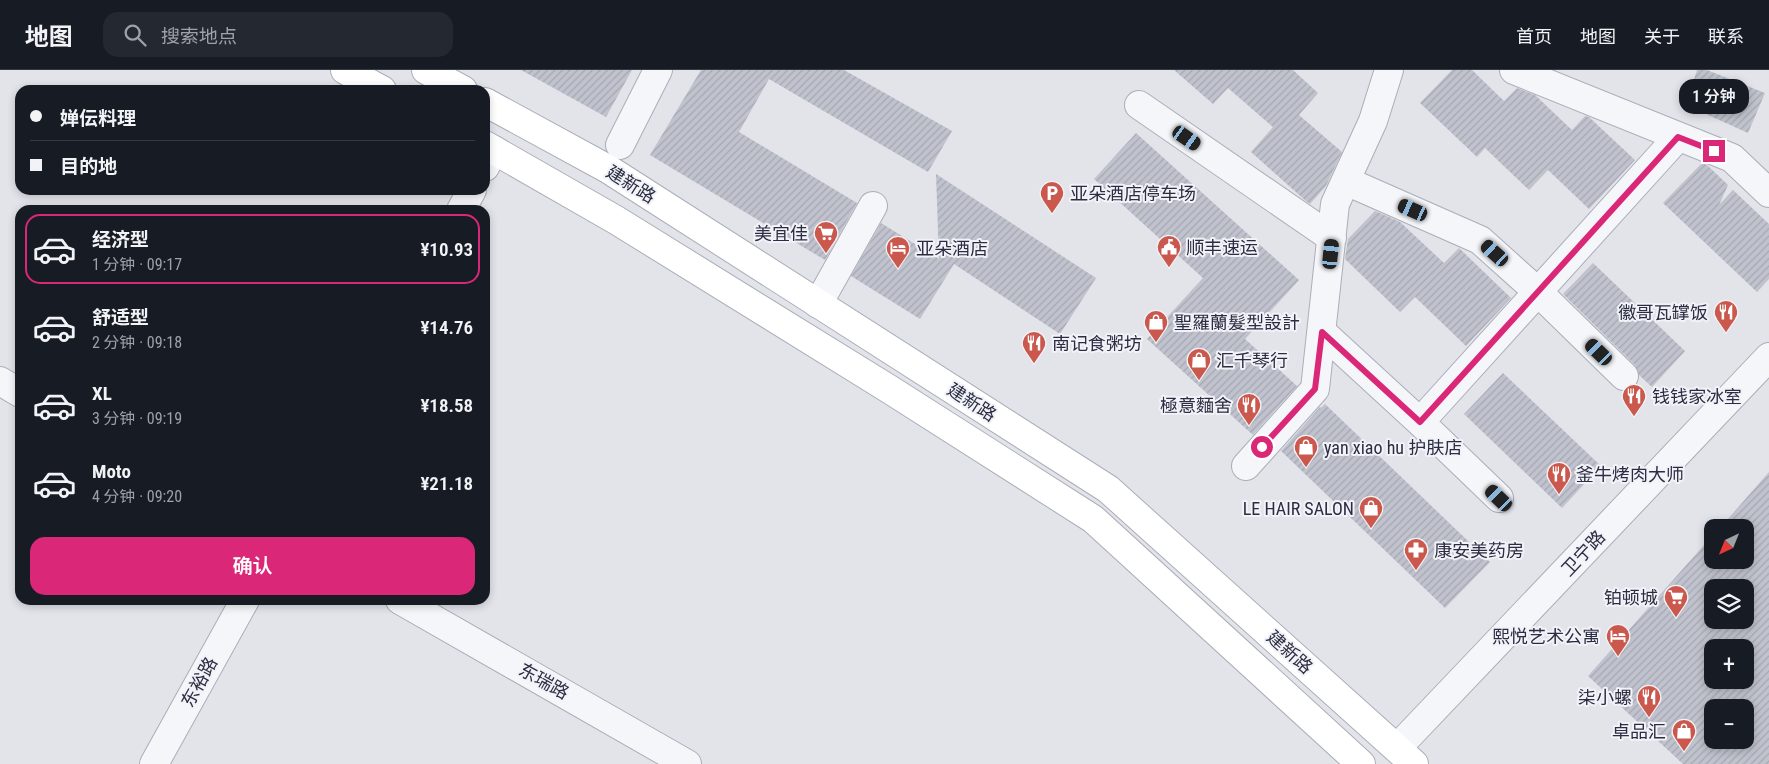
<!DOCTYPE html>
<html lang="zh">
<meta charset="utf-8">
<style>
body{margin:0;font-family:"Roboto Condensed","Noto Sans SC",sans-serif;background:#242831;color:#f1f3f6;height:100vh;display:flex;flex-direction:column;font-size:19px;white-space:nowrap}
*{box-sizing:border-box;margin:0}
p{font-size:16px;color:#9ea1a6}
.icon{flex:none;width:28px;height:28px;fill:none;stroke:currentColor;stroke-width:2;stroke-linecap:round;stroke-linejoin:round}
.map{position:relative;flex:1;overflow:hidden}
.drawer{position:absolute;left:15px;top:135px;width:475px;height:400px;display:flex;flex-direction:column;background:#171b24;border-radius:15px;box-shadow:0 2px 8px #0003}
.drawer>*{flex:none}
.hud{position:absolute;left:15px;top:15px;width:475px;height:110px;border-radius:15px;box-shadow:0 2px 8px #0003;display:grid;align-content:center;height:110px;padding:0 15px;background:#171b24}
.needle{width:32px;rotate:223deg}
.controls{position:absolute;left:1704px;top:449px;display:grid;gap:10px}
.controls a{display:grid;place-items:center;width:50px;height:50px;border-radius:10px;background:#171b24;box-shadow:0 2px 8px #0003;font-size:25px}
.end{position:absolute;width:22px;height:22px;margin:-11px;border:6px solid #db2777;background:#fff;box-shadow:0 0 0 2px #fff}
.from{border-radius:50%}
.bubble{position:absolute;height:35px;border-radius:15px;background:#171b24;box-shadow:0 2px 8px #0003;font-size:16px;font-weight:600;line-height:35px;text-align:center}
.car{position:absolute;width:15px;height:30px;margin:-15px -8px;border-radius:6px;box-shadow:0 0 4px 1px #0007;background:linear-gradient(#222 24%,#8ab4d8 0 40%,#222 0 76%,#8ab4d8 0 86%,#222 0)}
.hud b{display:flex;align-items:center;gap:18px;height:48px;font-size:19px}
.hud b+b{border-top:1px solid #363941}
.hud i{width:12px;height:12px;background:#f1f3f6}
ul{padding:9px 0 0;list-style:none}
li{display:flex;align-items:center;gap:15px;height:70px;margin:0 10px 8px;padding:0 5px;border:2px solid transparent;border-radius:15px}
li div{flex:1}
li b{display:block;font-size:19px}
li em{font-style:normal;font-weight:600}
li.current{border-color:#db2777}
li>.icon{width:45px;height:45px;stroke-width:1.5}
.button{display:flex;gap:10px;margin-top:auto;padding:10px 15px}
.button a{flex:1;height:58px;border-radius:15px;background:#db2777;color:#fff;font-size:20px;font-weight:600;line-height:58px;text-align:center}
header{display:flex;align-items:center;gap:30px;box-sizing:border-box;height:70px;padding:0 25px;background:#171b24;border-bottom:1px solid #363941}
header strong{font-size:24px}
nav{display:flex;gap:28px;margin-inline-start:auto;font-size:18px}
.search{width:350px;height:45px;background:#242831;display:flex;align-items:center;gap:12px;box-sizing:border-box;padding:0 18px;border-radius:15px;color:#9ea1a6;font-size:19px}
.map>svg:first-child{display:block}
</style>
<header>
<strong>地图</strong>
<div class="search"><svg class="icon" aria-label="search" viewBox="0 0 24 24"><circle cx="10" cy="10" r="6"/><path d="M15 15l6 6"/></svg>搜索地点</div>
<nav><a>首页</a><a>地图</a><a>关于</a><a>联系</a></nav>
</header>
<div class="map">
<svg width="1769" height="694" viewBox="0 0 1769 694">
<defs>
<pattern id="building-hatch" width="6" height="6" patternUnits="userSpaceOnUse" patternTransform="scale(1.25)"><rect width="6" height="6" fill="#c0c2cd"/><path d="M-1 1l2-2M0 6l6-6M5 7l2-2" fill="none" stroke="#a5a7b1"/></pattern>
</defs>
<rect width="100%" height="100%" fill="#e2e4ea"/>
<path fill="url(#building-hatch)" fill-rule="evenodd" d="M521 0H632L606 47Z
M701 0H844L952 61 928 102 769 9 739 62 857 133 825 190 650 85Z
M1174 0H1293L1318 23 1299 45 1342 82 1326 116 1310 134 1306 131 1251 82 1273 57 1228 18 1213 34Z
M1452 0H1472L1504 31 1517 18 1535 25 1572 60 1585 46 1589 47 1635 90 1589 139 1548 100 1529 120 1485 78 1477 87 1420 33Z
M1697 0H1707L1765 23 1748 63 1686 35Z
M1136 63 1299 210 1245 269 1297 316 1253 365 1147 269 1203 208 1094 109Z
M1702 93 1707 95 1728 115 1719 135 1733 120 1769 154V209L1757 222 1663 133Z
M936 104 1096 208 1060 264 954 194 920 249 851 206 881 153 939 189Z
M1375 141 1400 152 1444 193 1459 178 1511 228 1466 276 1415 227 1400 242 1345 189 1348 169Z
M1593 193 1685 281 1652 317 1639 305 1635 295 1563 224Z
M1503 303 1601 396 1562 438 1464 344Z
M1325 334 1490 492 1445 538 1281 381 1320 337 1321 338Z
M1769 402V694H1683L1588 606 1712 466V490H1745V458H1720ZM1712 518H1745V550H1712ZM1712 578H1745V610H1712ZM1712 638H1745V670H1712Z"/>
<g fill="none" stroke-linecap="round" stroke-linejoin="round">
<g stroke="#abadb8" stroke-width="30">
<path id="minor" d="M1514 0 1732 88 1769 123
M1139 35 1332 168
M620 75 658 0
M1346 111 1480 170 1538 222 1624 306
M818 234 873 136
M1322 262 1420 352 1678 67
M1420 352 1499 428
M1246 396 1315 319 1335 134 1373 51 1389 0"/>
</g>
<g stroke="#abadb8" stroke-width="30">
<path id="tertiary" d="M485 97 494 80
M461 140 472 120
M0 311 20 323
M400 530 687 694
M1397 678 1769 287
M154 694 245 530"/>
</g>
<g stroke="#abadb8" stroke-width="30">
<path id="secondary" d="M345 0 382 20
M426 0 463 20
M485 32 608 99 1108 419 1414 694
M485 75 616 150 889 319 1093 449 1361 694"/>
</g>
<use href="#minor" stroke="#f5f6f9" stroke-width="28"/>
<use href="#tertiary" stroke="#f5f6f9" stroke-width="28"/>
<use href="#secondary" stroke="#fff" stroke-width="28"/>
</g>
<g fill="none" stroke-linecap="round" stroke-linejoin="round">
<path stroke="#db2777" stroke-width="6" d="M1262 377 1315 319 1322 262 1420 352 1678 67 1714 81"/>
</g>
<defs>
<g id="parking-pin" transform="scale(1.25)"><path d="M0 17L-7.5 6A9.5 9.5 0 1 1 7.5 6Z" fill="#cb584c" stroke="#f2f3f8"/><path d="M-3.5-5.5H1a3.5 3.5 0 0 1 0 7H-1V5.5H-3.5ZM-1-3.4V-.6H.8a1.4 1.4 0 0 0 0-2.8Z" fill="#fff"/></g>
<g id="supermarket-pin" transform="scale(1.25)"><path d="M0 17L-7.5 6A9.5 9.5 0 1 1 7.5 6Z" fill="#cb584c" stroke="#f2f3f8"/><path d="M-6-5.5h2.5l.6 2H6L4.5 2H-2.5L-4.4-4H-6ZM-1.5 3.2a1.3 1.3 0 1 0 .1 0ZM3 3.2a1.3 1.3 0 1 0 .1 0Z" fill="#fff"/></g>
<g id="civic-pin" transform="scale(1.25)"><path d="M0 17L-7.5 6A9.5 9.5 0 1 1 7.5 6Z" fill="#cb584c" stroke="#f2f3f8"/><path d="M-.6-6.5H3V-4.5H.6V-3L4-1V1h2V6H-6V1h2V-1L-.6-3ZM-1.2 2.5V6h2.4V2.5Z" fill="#fff"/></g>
<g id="hotel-pin" transform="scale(1.25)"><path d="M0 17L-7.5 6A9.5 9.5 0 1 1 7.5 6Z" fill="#cb584c" stroke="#f2f3f8"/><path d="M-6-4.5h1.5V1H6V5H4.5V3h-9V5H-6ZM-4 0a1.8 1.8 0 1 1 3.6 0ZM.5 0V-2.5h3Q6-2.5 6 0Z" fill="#fff"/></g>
<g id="restaurant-pin" transform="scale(1.25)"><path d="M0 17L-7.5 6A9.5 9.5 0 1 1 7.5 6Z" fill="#cb584c" stroke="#f2f3f8"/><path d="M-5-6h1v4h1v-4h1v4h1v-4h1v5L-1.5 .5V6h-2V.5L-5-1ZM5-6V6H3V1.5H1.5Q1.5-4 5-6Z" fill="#fff"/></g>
<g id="shop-pin" transform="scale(1.25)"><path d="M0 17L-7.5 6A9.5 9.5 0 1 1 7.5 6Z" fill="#cb584c" stroke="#f2f3f8"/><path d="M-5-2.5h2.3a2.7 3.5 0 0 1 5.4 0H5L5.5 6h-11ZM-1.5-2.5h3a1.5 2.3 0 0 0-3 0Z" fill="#fff"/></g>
<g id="pharmacy-pin" transform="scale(1.25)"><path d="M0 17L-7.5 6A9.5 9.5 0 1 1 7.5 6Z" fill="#cb584c" stroke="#f2f3f8"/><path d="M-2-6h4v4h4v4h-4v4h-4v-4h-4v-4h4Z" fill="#fff"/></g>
</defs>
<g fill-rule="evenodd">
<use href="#parking-pin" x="1052" y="123"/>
<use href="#supermarket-pin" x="826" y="163"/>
<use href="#civic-pin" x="1169" y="177"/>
<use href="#hotel-pin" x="898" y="178"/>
<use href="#restaurant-pin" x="1726" y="242"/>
<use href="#shop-pin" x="1156" y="252"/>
<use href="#restaurant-pin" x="1034" y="273"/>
<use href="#shop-pin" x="1199" y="290"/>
<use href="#restaurant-pin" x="1634" y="326"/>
<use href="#restaurant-pin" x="1249" y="335"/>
<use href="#shop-pin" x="1306" y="377"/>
<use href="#restaurant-pin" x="1559" y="404"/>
<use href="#shop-pin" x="1371" y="438"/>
<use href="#pharmacy-pin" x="1416" y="480"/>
<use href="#supermarket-pin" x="1676" y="527"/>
<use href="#hotel-pin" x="1618" y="566"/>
<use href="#restaurant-pin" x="1649" y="627"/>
<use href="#shop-pin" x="1684" y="661"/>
</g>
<g text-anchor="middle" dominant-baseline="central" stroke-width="4" stroke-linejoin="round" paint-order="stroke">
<g font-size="18" fill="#2b2e42" stroke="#f2f3f8">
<text transform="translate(631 114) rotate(32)">建新路</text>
<text transform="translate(972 332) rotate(33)">建新路</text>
<text transform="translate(1583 483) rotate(-47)">卫宁路</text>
<text transform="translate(1290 582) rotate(42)">建新路</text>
<text transform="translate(544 611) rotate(29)">东瑞路</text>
<text transform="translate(199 612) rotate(-61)">东裕路</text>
</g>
<g font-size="18" fill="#2b2e42" stroke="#f2f3f8" text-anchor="start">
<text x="1070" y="123">亚朵酒店停车场</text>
<text x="808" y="163" text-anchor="end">美宜佳</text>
<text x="1186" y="177">顺丰速运</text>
<text x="916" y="178">亚朵酒店</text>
<text x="1708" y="242" text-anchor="end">徽哥瓦罉饭</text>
<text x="1174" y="252">聖羅蘭髮型設計</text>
<text x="1052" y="273">南记食粥坊</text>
<text x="1216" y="290">汇千琴行</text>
<text x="1652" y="326">钱钱家冰室</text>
<text x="1232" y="335" text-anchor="end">極意麵舍</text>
<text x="1324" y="377">yan xiao hu 护肤店</text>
<text x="1576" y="404">釜牛烤肉大师</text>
<text x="1354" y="438" text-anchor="end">LE HAIR SALON</text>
<text x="1434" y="480">康安美药房</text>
<text x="1658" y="527" text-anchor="end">铂顿城</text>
<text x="1600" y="566" text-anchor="end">熙悦艺术公寓</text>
<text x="1632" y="627" text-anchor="end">柒小螺</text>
<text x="1666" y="661" text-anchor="end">卓品汇</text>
</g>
</g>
</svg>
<div class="controls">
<a><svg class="needle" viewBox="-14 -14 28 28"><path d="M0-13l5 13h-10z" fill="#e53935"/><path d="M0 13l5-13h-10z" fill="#9ea1a6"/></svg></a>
<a><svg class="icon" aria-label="layers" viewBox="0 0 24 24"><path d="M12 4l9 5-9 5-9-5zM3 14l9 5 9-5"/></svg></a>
<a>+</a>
<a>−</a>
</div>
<i class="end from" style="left:1262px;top:377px"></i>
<i class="end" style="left:1714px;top:81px"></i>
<div class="bubble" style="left:1679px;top:9px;width:70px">1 分钟</div>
<i class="car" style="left:1187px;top:68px;rotate:125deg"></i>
<i class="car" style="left:1413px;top:140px;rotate:294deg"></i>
<i class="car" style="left:1495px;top:183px;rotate:312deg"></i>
<i class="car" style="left:1331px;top:184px;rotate:6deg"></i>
<i class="car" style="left:1599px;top:282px;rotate:314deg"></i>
<i class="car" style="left:1499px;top:428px;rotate:314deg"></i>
<div class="hud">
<b><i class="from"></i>婵伝料理</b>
<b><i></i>目的地</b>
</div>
<section class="drawer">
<ul>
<li class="current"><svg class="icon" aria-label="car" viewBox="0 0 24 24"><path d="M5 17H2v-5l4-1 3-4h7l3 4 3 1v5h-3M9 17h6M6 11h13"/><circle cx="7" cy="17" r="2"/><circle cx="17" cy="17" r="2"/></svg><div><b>经济型</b><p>1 分钟 · 09:17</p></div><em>¥10.93</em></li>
<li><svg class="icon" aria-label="car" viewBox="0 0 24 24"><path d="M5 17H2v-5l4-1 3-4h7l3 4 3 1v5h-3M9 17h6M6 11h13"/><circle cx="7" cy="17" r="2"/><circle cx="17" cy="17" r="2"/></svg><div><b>舒适型</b><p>2 分钟 · 09:18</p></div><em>¥14.76</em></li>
<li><svg class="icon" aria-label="car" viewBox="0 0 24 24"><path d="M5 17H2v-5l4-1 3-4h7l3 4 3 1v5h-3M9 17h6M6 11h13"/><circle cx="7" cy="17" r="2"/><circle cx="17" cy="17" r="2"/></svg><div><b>XL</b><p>3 分钟 · 09:19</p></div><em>¥18.58</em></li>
<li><svg class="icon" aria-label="car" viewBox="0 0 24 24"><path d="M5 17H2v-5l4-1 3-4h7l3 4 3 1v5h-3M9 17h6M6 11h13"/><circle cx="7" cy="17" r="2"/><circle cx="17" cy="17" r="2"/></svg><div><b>Moto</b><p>4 分钟 · 09:20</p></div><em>¥21.18</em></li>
</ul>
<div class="button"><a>确认</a></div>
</section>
</div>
